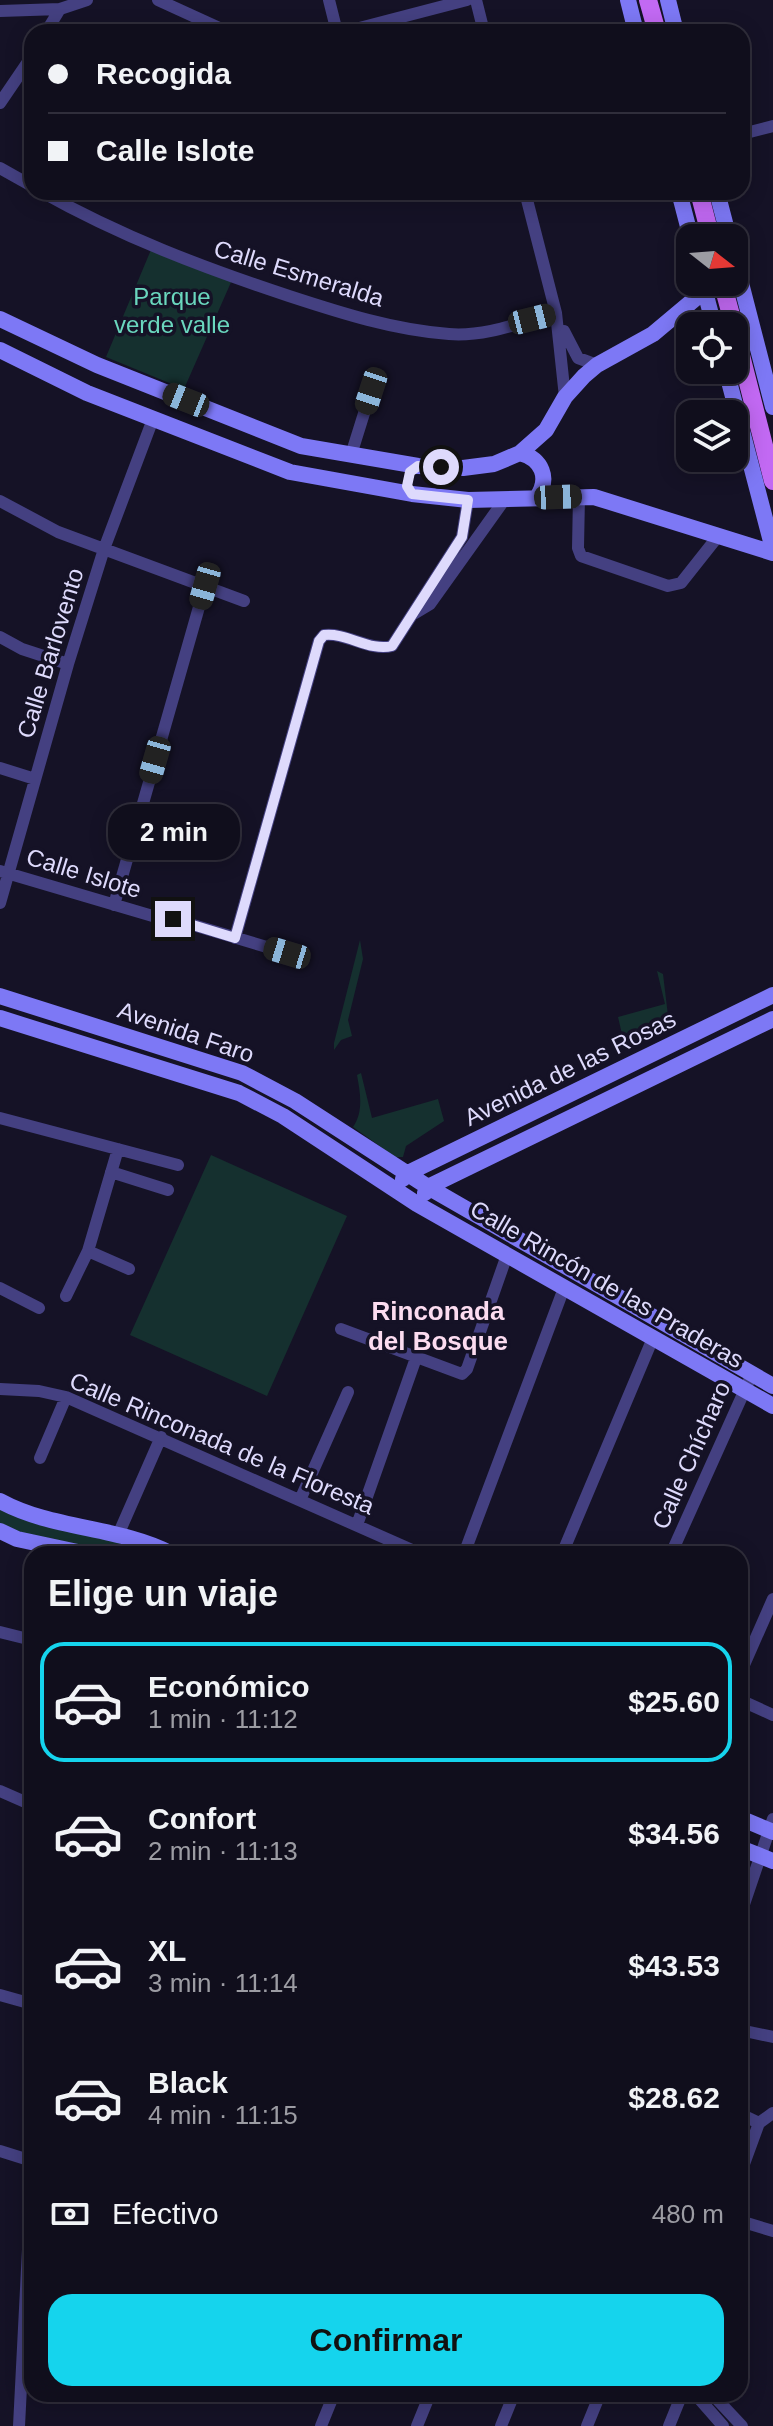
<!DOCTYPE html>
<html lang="es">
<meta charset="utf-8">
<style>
body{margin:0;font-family:Helvetica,sans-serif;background:#1e1c29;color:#f1f3f6;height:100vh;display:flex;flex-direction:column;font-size:30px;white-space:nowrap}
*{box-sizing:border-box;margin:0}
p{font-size:26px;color:#9c9ca3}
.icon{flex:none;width:44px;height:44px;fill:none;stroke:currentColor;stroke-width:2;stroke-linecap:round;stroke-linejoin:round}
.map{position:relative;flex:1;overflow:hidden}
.details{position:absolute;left:24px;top:1546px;width:724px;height:856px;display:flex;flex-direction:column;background:#100e1c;border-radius:24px;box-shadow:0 4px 20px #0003,0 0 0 2px #302e3b}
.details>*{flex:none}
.hud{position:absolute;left:24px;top:24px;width:726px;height:176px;border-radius:24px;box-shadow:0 4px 20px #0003,0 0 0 2px #302e3b;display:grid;align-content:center;height:176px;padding:0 24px;background:#100e1c}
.needle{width:52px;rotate:107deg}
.buttons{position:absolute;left:676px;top:224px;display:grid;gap:16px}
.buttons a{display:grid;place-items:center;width:72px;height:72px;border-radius:16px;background:#100e1c;box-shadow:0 4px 20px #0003,0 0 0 2px #302e3b;font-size:40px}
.end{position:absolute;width:36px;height:36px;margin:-18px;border:10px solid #dedafc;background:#111;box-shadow:0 0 0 4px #111}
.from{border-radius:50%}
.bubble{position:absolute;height:56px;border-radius:24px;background:#100e1c;box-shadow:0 4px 20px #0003,0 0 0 2px #302e3b;font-size:26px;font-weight:700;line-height:56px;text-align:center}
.car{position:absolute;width:24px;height:48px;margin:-24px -12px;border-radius:10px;box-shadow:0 0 6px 2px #0007;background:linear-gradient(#222 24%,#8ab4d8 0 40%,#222 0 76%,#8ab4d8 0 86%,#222 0)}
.hud b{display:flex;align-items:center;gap:28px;height:76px;font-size:30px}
.hud b+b{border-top:2px solid #302e3b}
.hud i{width:20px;height:20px;background:#f1f3f6}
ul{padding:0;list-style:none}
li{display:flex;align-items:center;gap:24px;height:120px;margin:0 16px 12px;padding:0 8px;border:4px solid transparent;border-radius:24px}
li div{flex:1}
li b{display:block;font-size:30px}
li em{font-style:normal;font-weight:700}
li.on{border-color:#15d4ed}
li>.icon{width:72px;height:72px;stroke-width:1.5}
h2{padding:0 24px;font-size:36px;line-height:96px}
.pay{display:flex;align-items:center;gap:20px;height:88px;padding:0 24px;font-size:30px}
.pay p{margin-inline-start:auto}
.button{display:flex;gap:16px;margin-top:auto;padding:16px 24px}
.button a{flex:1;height:92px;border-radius:24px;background:#15d4ed;color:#111;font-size:32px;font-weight:700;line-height:92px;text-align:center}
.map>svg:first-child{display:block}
</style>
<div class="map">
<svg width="773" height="2426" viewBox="0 0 773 2426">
<rect width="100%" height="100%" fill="#151226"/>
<path fill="#15302f" d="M153 245 232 280 184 389 106 357Z
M360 940 363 959 348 1020 352 1036 341 1040 334 1050V1043Z
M657 971 663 974 669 1024 625 1047 618 1017 665 1004Z
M361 1073 372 1118 438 1099 444 1121 406 1146 403 1157H395L353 1127C364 1111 360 1092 357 1075Z
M211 1155 347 1216 267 1396 130 1335Z
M0 1507 161 1554C109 1554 47 1550 0 1525Z"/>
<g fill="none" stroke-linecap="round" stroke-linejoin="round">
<path stroke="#444081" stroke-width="12" d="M158 0 228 32
M329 0 337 32
M476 0 484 32
M0 11 60 9 87 0
M46 32 60 9
M344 32 467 0
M0 103 32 56
M742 134 773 126
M0 168 32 186
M42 192C120 236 204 268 289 296 341 313 394 330 449 334 485 337 522 322 556 313
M376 192H388
M525 192 556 313 565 397
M564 331 578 358 597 365
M351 455 371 391
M579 496 578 548 581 556 668 586 681 583 719 535
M0 501 58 532 244 601
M415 613 430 604 505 499
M0 637 22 649 68 664
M0 768 35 779
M0 871 156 917
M0 903 68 664 104 549 153 419
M114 905 205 586
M173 919 287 953
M235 938 319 641 324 635C346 632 370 652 392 646L462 537 468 500
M0 1118 178 1165
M111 1172 168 1190
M88 1251 129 1269
M0 1288 39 1308
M66 1296 88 1251 118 1149
M341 1329 462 1374 467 1369 507 1255
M0 1389 39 1391 66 1397 421 1554
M40 1458 66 1397
M300 1500 348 1392
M357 1525 416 1358
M118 1535 161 1437
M464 1554 564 1288
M562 1554 653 1338
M671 1554 752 1374
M0 1632 32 1640
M740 1674 773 1599
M740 1700 773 1715
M0 1791 32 1805
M740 1916 773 1819
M0 1995 32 2004
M740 2030 773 2037
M740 2114 759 2123
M0 2151 32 2161
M740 2175 759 2123 773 2113
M740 2221 773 2231
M695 2394 723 2426
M712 2394 742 2426
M19 2426 32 2171
M321 2426 334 2394
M417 2426 430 2394
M501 2426 514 2394
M587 2426 600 2394
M669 2426 682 2394"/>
<path stroke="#7d78f5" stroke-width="16" d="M628 0 636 32
M668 0 676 32
M679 192 691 238
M717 192 729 238
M734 256 773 407
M703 284 714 326
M0 319 97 365 301 446 418 466 463 468 494 464 520 453 546 430 565 397 584 376 597 365 653 334 715 282
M0 350 87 393 290 472 412 494 468 500 594 497 773 553
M726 370 773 549
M520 453C542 459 550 478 537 497
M0 996 242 1073 295 1101 428 1187 773 1386
M0 1018 239 1093 283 1116 417 1204 773 1406
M403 1179 406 1174 773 995
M425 1193 428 1187 773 1019
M0 1501C53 1530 118 1526 172 1554
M0 1531 17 1539 87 1554
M740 1818 773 1832
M740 1848 773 1861"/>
<path stroke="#c269f3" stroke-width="18" d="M648 0 657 32
M699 192 711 238
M722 282 734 326
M734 328 773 481"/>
</g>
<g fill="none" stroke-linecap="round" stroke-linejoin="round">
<path stroke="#dedafc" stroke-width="10" d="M173 919 235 938 319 641 324 635C346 632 370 652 392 646L462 537 468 500 412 494 407 486 410 472 418 466 441 467"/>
</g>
<g text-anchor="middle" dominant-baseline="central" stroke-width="7" stroke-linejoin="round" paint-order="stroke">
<g font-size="24" fill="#dedafc" stroke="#151226">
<text transform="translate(299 273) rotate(17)">Calle Esmeralda</text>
<text transform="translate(50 653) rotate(-73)">Calle Barlovento</text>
<text transform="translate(84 873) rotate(17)">Calle Islote</text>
<text transform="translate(186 1032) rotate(19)">Avenida Faro</text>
<text transform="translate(570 1068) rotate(-26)">Avenida de las Rosas</text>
<text transform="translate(607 1284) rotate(30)">Calle Rincón de las Praderas</text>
<text transform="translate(222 1443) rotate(23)">Calle Rinconada de la Floresta</text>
<text transform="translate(691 1455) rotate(-66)">Calle Chícharo</text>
</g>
<g font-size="24" fill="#6ad7be" stroke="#151226">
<text x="172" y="296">Parque<tspan x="172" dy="28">verde valle</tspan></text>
</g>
<g font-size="26" font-weight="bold" fill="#fcdcf0" stroke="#151226">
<text x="438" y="1311">Rinconada<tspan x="438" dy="30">del Bosque</tspan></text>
</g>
</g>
</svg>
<div class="buttons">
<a><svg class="needle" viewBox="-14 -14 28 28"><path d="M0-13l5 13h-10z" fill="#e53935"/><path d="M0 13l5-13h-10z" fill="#9c9ca3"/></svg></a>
<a><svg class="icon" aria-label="locate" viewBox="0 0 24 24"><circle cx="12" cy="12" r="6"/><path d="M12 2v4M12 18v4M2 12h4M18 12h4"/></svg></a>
<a><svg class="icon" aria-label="layers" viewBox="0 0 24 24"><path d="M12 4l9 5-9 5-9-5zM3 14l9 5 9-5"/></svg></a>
</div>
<i class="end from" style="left:441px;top:467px"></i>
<i class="end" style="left:173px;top:919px"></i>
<div class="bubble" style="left:108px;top:804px;width:132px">2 min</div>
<i class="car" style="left:532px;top:319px;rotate:76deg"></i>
<i class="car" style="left:371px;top:391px;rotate:198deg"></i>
<i class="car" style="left:186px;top:400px;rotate:292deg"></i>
<i class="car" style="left:558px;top:497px;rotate:88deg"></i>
<i class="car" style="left:205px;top:586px;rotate:196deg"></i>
<i class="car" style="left:155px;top:760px;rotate:196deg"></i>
<i class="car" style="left:287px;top:953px;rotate:287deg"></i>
<div class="hud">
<b><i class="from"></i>Recogida</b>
<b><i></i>Calle Islote</b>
</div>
<section class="details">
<h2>Elige un viaje</h2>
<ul>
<li class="on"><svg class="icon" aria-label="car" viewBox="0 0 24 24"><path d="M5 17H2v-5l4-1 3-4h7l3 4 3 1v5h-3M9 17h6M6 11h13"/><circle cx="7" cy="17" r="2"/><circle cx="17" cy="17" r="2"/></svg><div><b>Económico</b><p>1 min · 11:12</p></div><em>$25.60</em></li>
<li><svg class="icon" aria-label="car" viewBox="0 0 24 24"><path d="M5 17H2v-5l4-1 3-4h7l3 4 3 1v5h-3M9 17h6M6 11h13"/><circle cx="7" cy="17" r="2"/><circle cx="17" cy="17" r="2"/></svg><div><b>Confort</b><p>2 min · 11:13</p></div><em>$34.56</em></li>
<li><svg class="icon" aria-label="car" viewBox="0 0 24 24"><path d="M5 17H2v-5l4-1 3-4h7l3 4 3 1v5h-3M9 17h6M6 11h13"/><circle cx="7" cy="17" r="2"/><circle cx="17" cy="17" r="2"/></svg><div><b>XL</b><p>3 min · 11:14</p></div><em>$43.53</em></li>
<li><svg class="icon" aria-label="car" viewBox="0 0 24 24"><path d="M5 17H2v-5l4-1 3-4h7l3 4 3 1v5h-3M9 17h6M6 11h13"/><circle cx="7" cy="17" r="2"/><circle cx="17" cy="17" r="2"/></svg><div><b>Black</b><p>4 min · 11:15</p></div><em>$28.62</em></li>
</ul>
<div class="pay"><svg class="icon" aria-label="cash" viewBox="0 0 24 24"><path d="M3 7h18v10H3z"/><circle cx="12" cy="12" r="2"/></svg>Efectivo<p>480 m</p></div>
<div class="button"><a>Confirmar</a></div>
</section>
</div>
